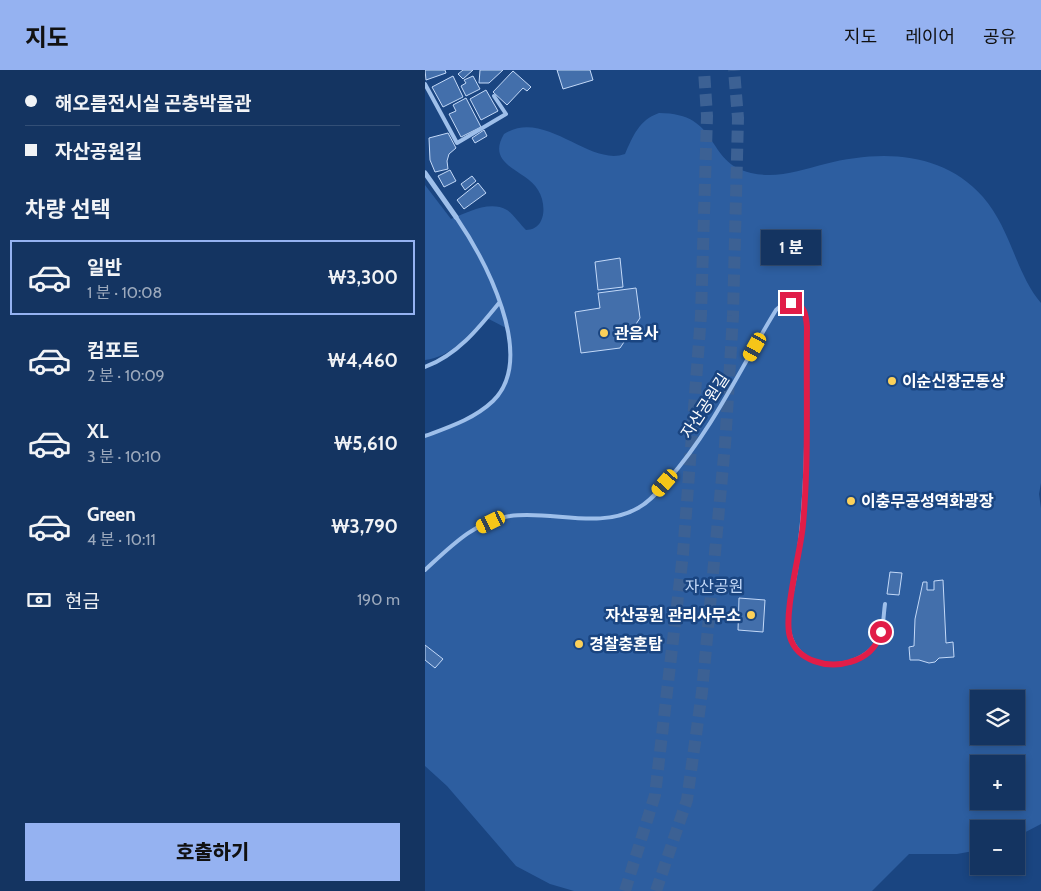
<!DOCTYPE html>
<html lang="ko">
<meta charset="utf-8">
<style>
body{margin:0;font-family:Cabin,"Noto Sans KR",sans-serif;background:#213f6a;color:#f1f3f6;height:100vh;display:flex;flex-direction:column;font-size:19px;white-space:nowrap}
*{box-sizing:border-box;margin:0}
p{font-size:16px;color:#9daabd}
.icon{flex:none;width:28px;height:28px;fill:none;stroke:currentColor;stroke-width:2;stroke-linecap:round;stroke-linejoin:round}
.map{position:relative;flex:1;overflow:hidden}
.side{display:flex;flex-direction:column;background:#143461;width:425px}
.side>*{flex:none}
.top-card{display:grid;align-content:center;height:110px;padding:0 25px;background:#143461}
.fabs{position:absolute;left:545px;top:620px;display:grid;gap:10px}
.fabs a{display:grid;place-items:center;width:55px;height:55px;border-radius:0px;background:#143461;box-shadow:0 2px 8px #0003,0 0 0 1px #334f76;font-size:25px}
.end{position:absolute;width:22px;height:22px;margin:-11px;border:6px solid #e11d48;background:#fff;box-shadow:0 0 0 2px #fff}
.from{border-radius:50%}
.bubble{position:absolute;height:35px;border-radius:0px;background:#143461;box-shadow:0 2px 8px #0003,0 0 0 1px #334f76;font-size:16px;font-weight:800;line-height:35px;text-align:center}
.car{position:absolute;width:15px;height:30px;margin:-15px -8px;border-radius:6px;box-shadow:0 0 4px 1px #0007;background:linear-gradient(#f5c518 24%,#345 0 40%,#f5c518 0 76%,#345 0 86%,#f5c518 0)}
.top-card b{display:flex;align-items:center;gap:18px;height:48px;font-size:19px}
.top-card b+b{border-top:1px solid #334f76}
.top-card i{width:12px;height:12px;background:#f1f3f6}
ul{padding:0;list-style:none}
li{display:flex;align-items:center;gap:15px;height:75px;margin:0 10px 8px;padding:0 15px;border:2px solid transparent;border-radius:0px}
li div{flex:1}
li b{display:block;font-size:19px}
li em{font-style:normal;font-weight:800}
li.active{border-color:#95b2f1}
li>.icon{width:45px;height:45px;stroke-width:1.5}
h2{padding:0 25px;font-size:22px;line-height:60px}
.pay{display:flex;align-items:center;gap:12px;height:55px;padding:0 25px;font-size:19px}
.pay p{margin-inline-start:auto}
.action{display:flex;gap:10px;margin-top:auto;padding:10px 25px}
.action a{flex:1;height:58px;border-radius:0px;background:#95b2f1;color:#111;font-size:20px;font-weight:800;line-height:58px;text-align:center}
header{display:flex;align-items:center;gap:30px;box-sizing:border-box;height:70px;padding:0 25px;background:#95b2f1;color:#111}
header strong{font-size:24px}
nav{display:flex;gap:28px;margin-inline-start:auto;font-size:18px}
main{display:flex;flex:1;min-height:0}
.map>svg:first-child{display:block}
</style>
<header>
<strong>지도</strong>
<nav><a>지도</a><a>레이어</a><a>공유</a></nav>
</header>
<main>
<section class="side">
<div class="top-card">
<b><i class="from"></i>해오름전시실 곤충박물관</b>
<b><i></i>자산공원길</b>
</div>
<h2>차량 선택</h2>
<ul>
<li class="active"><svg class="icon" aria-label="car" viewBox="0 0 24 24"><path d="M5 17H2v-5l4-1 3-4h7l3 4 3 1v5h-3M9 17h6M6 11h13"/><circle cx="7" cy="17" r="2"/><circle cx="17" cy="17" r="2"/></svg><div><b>일반</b><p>1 분 · 10:08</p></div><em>₩3,300</em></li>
<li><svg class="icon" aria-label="car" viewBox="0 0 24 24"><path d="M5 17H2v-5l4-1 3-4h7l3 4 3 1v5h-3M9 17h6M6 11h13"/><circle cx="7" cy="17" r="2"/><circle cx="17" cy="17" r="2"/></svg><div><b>컴포트</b><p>2 분 · 10:09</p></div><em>₩4,460</em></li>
<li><svg class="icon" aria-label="car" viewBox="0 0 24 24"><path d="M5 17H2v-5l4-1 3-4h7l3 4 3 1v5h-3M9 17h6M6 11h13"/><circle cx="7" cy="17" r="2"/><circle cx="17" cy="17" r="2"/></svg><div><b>XL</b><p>3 분 · 10:10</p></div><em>₩5,610</em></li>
<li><svg class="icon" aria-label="car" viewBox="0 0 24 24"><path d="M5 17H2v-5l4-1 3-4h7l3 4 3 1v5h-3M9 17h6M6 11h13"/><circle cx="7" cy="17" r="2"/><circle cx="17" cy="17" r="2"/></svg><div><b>Green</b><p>4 분 · 10:11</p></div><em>₩3,790</em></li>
</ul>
<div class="pay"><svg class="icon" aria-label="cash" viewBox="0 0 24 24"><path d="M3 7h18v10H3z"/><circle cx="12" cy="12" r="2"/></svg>현금<p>190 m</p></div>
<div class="action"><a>호출하기</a></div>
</section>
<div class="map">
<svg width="616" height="821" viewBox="0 0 616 821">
<rect width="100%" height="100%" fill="#1a4581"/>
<path fill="#2d5ea0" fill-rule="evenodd" d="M234 43C296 43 279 92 326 103 352 109 376 100 400 94 456 80 517 81 558 127 586 159 591 204 616 233V413L614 424 616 438V754L591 767V759H554V780L532 784H484L447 821H149L125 814 91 796 22 716 0 696V366C28 356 63 345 78 317 87 300 84 277 83 259L60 247C43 266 26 287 0 290V115L26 149C42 143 64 130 82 140 88 144 95 154 101 160 121 160 122 134 113 120 102 100 60 96 79 64 120 38 164 97 200 84 208 66 214 50 234 43ZM554 629H591V666H554ZM554 694H591V731H554Z"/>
<path fill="#436fab" stroke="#c3d9f8" d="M0 0H20L21 3 1 10Z
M38 0H48L38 9 33 4Z
M55 0H78L64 13H54Z
M132 0H165L168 10 138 19Z
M88 1 106 17 102 21 98 18 82 35 68 22Z
M28 6 38 27 18 37 7 17Z
M48 6 55 19 41 26 36 16 41 13 39 10Z
M61 20 73 41 56 50 45 29Z
M41 28 56 57 36 67 24 44 31 41 28 35Z
M59 60 62 66 50 73 47 68Z
M23 63 31 78 24 84 22 91 23 99 10 102 5 90 4 68Z
M25 100 31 111 19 117 13 106Z
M47 106 51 111 40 120 36 114Z
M53 113 61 123 39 139 32 130Z
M195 188 198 217 173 220 170 192Z
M211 218 215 248 195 278 156 283 150 242 175 238 173 223Z
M465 502 477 503 474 525 462 524Z
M518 510 521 573 528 572 529 587 514 588 510 592 504 593 494 590H485L484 577 489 576 490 549 498 512H502V520H509V511Z
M314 528 340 530 338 562 313 560Z
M0 575 18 589 10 598 0 590Z"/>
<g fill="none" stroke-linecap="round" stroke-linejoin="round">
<path stroke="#3c6194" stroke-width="12" stroke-dasharray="12 6" stroke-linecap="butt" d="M200 821 230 725 258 484 276 245 282 46 279 0
M231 821 262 730 277 622 300 375 308 246 313 48 309 0"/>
<path stroke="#9ebfea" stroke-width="4" d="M0 14 32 73 81 44 69 26
M0 297C32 285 53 259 74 233
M0 366C24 357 49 349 68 331 113 287 59 188 31 147
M0 500C24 478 51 450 85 446 126 440 175 460 213 438 225 432 234 420 243 410 288 359 316 297 351 240 370 222 380 238 382 257 381 339 384 420 371 500 368 520 359 548 366 568 378 603 431 601 451 574 459 564 458 547 460 534"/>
<path stroke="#9ebfea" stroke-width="5" d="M0 103 31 147"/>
</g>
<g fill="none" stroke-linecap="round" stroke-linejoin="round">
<path stroke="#e11d48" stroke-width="6" d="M366 233C380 234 381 245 382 257 381 323 384 389 378 454 376 481 358 544 365 567 372 591 403 599 425 592 440 588 452 578 456 562"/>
</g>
<g fill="#fcd15a" stroke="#1a4581" stroke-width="2">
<circle cx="179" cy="263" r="5"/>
<circle cx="467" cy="311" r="5"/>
<circle cx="426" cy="431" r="5"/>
<circle cx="326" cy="545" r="5"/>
<circle cx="154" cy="574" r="5"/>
</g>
<g text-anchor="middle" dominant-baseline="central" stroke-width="5" stroke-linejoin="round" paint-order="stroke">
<g font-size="16" font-weight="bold" fill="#fff" stroke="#1a4581" text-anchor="start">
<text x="189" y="263">관음사</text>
<text x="477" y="311">이순신장군동상</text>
<text x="436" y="431">이충무공성역화광장</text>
<text x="316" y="545" text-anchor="end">자산공원 관리사무소</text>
<text x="164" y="574">경찰충혼탑</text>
</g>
<g font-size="16" fill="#fff" stroke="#1a4581">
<text transform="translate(280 336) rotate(-57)">자산공원길</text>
</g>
<g font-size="16" fill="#c3d9f8" stroke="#1a4581">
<text x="289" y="516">자산공원</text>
</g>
</g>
</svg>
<div class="fabs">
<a><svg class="icon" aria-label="layers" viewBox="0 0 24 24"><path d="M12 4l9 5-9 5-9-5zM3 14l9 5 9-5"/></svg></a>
<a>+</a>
<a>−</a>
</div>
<i class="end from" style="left:456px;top:562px"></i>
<i class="end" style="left:366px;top:233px"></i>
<div class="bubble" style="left:336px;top:160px;width:60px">1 분</div>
<i class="car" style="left:330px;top:277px;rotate:209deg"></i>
<i class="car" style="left:240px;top:413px;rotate:221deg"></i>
<i class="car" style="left:66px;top:452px;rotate:244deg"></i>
</div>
</main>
